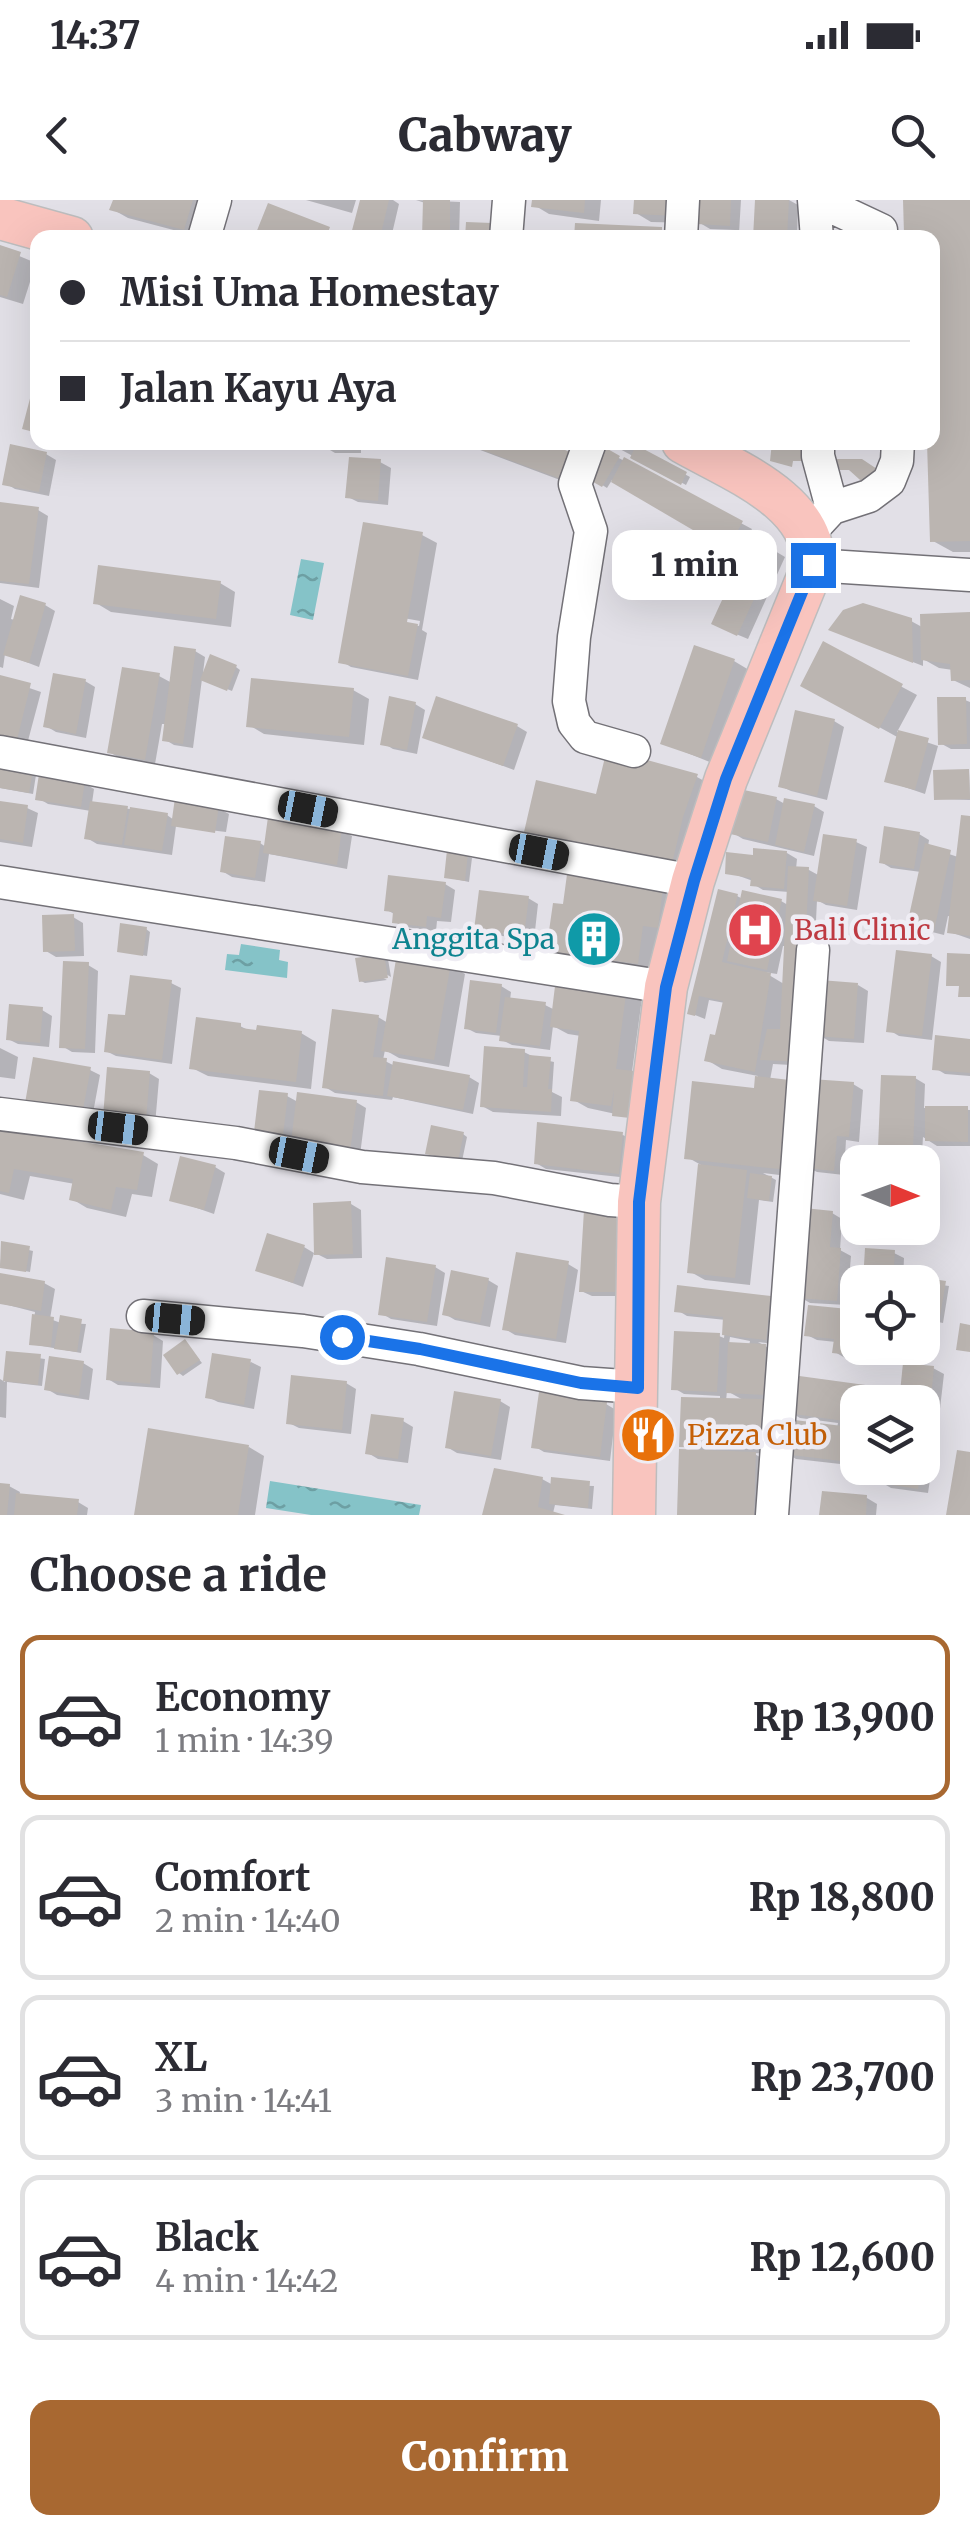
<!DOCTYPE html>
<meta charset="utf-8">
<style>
body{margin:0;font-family:Merriweather,serif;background:#f2f2f3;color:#2b2b33;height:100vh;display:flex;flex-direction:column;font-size:38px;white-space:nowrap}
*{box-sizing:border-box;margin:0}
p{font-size:32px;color:#7c7c81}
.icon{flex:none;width:55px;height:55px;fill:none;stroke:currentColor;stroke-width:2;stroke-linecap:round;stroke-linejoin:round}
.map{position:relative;height:1315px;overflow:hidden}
.drawer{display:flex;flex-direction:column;background:#fff;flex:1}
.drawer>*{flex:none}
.top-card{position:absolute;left:30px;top:30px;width:910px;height:220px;border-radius:20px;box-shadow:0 10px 40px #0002;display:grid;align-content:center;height:220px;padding:0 30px;background:#fff}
.needle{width:65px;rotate:91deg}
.fabs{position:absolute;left:840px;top:945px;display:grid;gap:20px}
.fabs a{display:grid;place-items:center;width:100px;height:100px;border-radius:20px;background:#fff;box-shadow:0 10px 40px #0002;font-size:50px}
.end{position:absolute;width:45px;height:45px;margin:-22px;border:12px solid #1a73e8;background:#fff;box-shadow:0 0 0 5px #fff}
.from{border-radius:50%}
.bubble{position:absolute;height:70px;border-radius:20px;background:#fff;box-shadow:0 10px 40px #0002;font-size:32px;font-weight:800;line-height:70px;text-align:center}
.car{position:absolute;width:30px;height:60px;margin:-30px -15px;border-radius:12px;box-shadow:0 0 8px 2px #0007;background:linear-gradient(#222 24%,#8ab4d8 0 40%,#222 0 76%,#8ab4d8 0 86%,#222 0)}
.top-card b{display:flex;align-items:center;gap:35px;height:95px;font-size:38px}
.top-card b+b{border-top:2px solid #e1e1e2}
.top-card i{width:25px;height:25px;background:#2b2b33}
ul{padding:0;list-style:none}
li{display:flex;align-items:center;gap:30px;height:165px;margin:0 20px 15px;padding:0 10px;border:5px solid #e1e1e2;border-radius:20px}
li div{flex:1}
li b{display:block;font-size:38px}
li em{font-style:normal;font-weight:800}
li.selected{border-color:#a86831}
li>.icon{width:90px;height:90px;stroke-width:1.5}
h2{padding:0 30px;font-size:45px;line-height:120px}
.primary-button{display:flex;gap:20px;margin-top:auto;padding:20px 30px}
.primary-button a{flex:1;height:115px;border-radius:20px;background:#a86831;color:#fff;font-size:40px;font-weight:800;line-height:115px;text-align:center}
.status{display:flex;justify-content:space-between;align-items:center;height:70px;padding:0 50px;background:#fff;direction:ltr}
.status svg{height:28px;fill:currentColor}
header{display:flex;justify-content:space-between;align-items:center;height:130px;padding:0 30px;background:#fff;font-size:45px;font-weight:800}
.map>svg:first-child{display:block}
</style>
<div class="status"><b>14:37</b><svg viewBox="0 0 49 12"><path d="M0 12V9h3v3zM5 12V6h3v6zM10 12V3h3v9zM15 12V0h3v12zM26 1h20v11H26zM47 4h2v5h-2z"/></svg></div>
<header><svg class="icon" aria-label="back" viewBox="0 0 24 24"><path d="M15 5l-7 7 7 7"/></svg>Cabway<svg class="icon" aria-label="search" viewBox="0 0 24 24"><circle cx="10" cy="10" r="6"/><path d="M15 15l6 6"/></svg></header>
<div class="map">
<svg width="970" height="1315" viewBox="0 0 970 1315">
<defs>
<pattern id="water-ripples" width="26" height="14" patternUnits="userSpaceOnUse" patternTransform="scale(2.5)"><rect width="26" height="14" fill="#85c3c8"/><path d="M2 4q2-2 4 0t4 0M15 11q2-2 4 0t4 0" fill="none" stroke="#6d9fa3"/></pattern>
</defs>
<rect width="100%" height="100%" fill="#e2e0e7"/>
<path fill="url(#water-ripples)" d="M301 359 324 363 313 420 290 415Z
M241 744 280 750 279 760 288 762 287 778 225 770 227 754 239 755Z
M270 1281 421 1305 419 1315H311L266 1308Z"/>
<path fill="#0003" fill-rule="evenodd" d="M115 0H211L200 37 128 18 112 9Z
M306 0H356L352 13Z
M363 0H393L399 4 391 38H353Z
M416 0 460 2 459 38H425V3Z
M535 0H601L599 21 549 14 534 5Z
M636 0 692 23 651 22 636 13Z
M701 0H741L739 33 752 38H702L735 34V30L710 29 700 23Z
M758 0H789L798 5 797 38H756Z
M906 0H970V352H953L933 341 938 89H932V38H916L907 32Z
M328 30 338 38H256Z
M0 48 36 63 23 104 0 97Z
M325 242H361V253H335L325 247Z
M367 242H394V247H375Z
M459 242H538L576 286Z
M607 242H638L635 247 690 277 686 285Z
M600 248 752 329 738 353 612 280 607 288 585 274Z
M46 254 56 260 49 296 15 289 5 283Z
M380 262 391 268 388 305 358 302 348 297Z
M0 305 38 310 48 316 39 388 0 383Z
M365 325 422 335 437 343 422 430 427 433 418 480 351 467 341 461ZM364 411 420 421 419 426 364 416Z
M775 351 785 357 748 439 724 429Z
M220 383 235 392 231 427 111 412 96 403Z
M0 399 14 406 11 419 15 420 45 405 55 411 39 467 5 454 3 468 0 467Z
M970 414V488L953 480V470L939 468 923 459V466L841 434 911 421 922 427Z
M824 445 917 495 897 532 938 546 925 594 887 581 899 538 803 485Z
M195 451 205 457 203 473 236 467 240 470 232 491 202 479 193 548 174 545 164 539 166 524H162L155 564 120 558 109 552 159 476 172 483Z
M734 461 749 470 717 565 663 543Z
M0 478 41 492 25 552 0 545Z
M85 481 95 487 86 538 56 532 46 526Z
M353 490 369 499 364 545 264 534 249 525Z
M965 500 970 502V549H951L940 543Z
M415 504 425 510 417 554 393 549 383 543Z
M834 521 844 527 827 600 791 591 780 586Z
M517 526 527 532 514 570 425 537Z
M609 552 697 577 717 588 691 678 673 687 668 732 658 731 653 771 564 760 549 751 565 707Z
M0 567 36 575 33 594 0 588Z
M969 572 970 600 937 599Z
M84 583 94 589 92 603 167 615 174 620 218 608 229 614 226 632 176 626 172 655 97 644 87 638 91 611 48 604 38 598Z
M776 599 785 604 814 606 824 612 814 656 743 639 733 633Z
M0 603 27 608 38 613 32 647 0 642Z
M970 618V739L950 732 951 717 948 716 944 735 920 729 910 724 921 672 891 668 881 662 919 634 929 640 928 647 958 657Z
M341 630 352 636 347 669 269 654 265 682 232 677 222 671 260 643 266 647Z
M856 642 867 647 857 710 826 705 817 700 809 866 773 864 770 880 853 884 863 890 859 942 846 940 844 975 817 972 805 966 804 978 763 973 776 980 773 1002 759 1000 750 1085 705 1080 689 1071 701 965 687 957 756 891 758 876 722 869 707 860 717 838 725 803 709 800 705 819 690 813 737 696 743 699 781 701 788 705 789 692 763 690 753 684V681L728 672 755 658 787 653 797 659 796 669 809 670 820 676ZM783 746H786L784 784 764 772 777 774Z
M467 656 472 658 469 682 446 677Z
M445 684 455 690 451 722 437 721 436 731 405 727 395 722 396 715 387 710Z
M528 698 538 704 534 740 487 734 477 728Z
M73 717 83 723 84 756 56 757 46 751Z
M146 729 150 732 147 756 119 751Z
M931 756 941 762 932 840 899 836 889 830Z
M388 759 391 777 379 770 376 774 387 780 365 783 361 781 358 760Z
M88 765 98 771 95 853 72 852 62 846Z
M450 765 465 774 449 867 399 858 385 850 383 860 395 866 469 877 479 883 473 914 393 897 392 900 335 893 325 887 378 817 388 823Z
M559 781 642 798 632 872 634 918 588 908 572 899 581 836 568 834 553 826 550 850 512 845 502 840V836L476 833 466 828 501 786 511 792 510 800 545 805 555 810Z
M171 783 181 788 172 864 116 856 106 851 127 818Z
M858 785 868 791 864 843 829 841 819 835Z
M42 810 52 816 49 847 18 844 8 839Z
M240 826 252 832 301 833 316 842 311 889 208 876 192 868Z
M970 841V876L945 874 935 868Z
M0 848 18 857 15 879 0 877Z
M524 852 536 858 554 862 552 892 562 897 561 916 493 912 482 906Z
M90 870 100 875 91 924 37 914Z
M149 873 159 879 155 925 116 922Z
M915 878 925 884 924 908 970 910V946H937L923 937 922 954 891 953 881 947Z
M287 896 298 902H356L366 908 359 963 266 945Z
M0 930 143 955 158 964 152 997 132 994 126 1017 87 1008 72 999 75 984 30 976 24 1000 0 994Z
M463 934 467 937 462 961 432 955Z
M623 935 633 941 629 978 546 969 536 963Z
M215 967 225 973 214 1014 171 999Z
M351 1004 361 1010 362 1058 327 1059 317 1054Z
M586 1013 626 1096H592L581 1091Z
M832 1013 842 1019 840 1050 851 1056 847 1105 810 1103 800 1097Z
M3 1044 33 1051 30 1072 0 1066Z
M304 1047 314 1053 303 1087 258 1070Z
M867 1050 894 1053 904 1058 903 1082H865Z
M568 1064 578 1070 566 1143 515 1135 505 1129Z
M435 1067 445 1073 437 1126 391 1119 381 1113Z
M488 1080 498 1086 490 1127 455 1120 445 1114Z
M922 1082 949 1086 943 1123 922 1119Z
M44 1083 55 1089 50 1119 61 1123 86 1124 81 1153 31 1144 35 1112 0 1103V1088Z
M771 1098 781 1104 776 1144 758 1142 776 1152 774 1200 759 1199 774 1208 773 1254 753 1253 770 1263 769 1315H679L694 1252 682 1245 720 1201V1196L684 1194 674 1188 719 1136 724 1138 726 1120 687 1116 677 1110ZM730 1137 750 1141 749 1146 729 1144ZM727 1191 745 1201H726Z
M810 1107 858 1148H900L898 1163 845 1158 835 1152 836 1142 817 1140 807 1135Z
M153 1135 163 1141 160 1188 118 1185 108 1179Z
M185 1142 202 1163 183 1176 179 1173Z
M9 1154 45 1159 42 1186 7 1182 6 1218 0 1217V1179L5 1182Z
M251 1162 261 1167 254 1209 218 1202 208 1197Z
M83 1163 93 1169 89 1200 57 1195 47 1189Z
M905 1166 933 1168 944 1174 938 1226 922 1225V1202H902Z
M346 1183 356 1189 351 1234 299 1228 289 1223Z
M879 1190 889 1195 888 1202H858V1266L796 1259 786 1253 837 1228 838 1223 800 1218 790 1212Z
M500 1201 510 1207 501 1260 457 1253 447 1247Z
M606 1204 616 1210 610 1261 544 1252 534 1246Z
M403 1221 413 1227 408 1263 378 1259 368 1253Z
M249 1247 264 1256 255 1315H136Z
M922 1254 933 1260 928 1293 891 1288 881 1282 883 1269 880 1268H922Z
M542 1279 553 1285 594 1286 592 1309 555 1305 553 1313 558 1315H485Z
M0 1285 9 1286 20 1292 19 1296 78 1302 88 1308 87 1315H0Z
M867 1298 877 1304 876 1315H822Z"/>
<path fill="#bbb5b1" d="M113 0H193L184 30 109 10Z
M360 0H389L380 38H350Z
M423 0H450V38H422Z
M532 0H585L584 13 531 7Z
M634 0H678L677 16 633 14Z
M698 0H731L730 26 697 24Z
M755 0H789L787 38H753Z
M903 0H970V341L930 342 927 242H932V108H936L932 38 904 34Z
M268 3 330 27 326 38H254Z
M466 22 492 23 491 38H465Z
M575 23 662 27V38H574Z
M745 31V38H699V33Z
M0 45 21 52 7 97 0 95Z
M33 187 38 188V233L22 229Z
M545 242 570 252 561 279 463 243Z
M772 242H802V261H793L792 267 770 261Z
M10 244 47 252 39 292 2 285Z
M599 244 620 256 602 287 581 275Z
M636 245 687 272 681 285 630 258Z
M349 257 381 259 378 301 345 298Z
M624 257 743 321 727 350 611 282Z
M835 259H862L880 271 869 288 849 270H840Z
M0 302 39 307 29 384 0 381Z
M363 322 423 332 407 422 418 424 408 476 338 463Z
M751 337 777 349 737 436 711 424Z
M98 365 221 381 216 419 93 404Z
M20 395 46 403 29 463 3 455Z
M863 403 912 418 913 463 828 430 843 410Z
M970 412V480L951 481 950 464 921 460 920 414Z
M823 441 903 484 879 529 800 486Z
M694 445 735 459 701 558 660 544Z
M174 446 196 449 183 544 162 541Z
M210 454 237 465 227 491 200 480Z
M122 467 160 473 145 560 107 553Z
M53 473 86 479 76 534 43 527Z
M0 475 31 483 15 548 0 544Z
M251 478 354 488 349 537 246 527Z
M389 496 416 502 407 550 380 545Z
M436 496 518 524 503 566 422 538Z
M937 497H966L967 544 938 545Z
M795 510 835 519 817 596 778 587Z
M898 530 929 538 915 590 884 582Z
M607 549 698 574 683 617 671 668 521 645 536 580 596 594Z
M0 565 33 570 29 593 0 588Z
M969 569 970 599 934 600 933 570Z
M39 574 85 581 81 607 35 600Z
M739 589 777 597 768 642 730 634Z
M175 598 219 605 215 633 171 626Z
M784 598 815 604 804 652 775 645Z
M0 601 28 605 23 643 0 639Z
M90 601 128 606 122 645 84 639Z
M130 607 168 613 162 651 124 645Z
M961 615 970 616V736L947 733Z
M268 617 342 628 337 665 263 653Z
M884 626 920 632 914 669 879 663Z
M823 634 857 639 847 706 813 701Z
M225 636 261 641 255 678 220 672Z
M925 643 951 650 934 731 907 725Z
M753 648 787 651 784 689 750 686 751 678 725 674 726 652 753 655Z
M447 650 468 653 465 681 444 678Z
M788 666 809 667 800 862 760 860 767 829H780Z
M568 667 664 679 658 728 643 726 638 764 546 752 553 703 563 704Z
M388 675 446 682 441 718 427 716 426 727 392 723 393 712 384 711Z
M718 689 738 694 722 762 771 773 755 872 704 861 710 834 715 835 723 801 699 796 695 816 687 814Z
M479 690 529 696 524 736 474 730Z
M742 690 782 699 767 770 727 761Z
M74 714 75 751 43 752 42 715Z
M120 723 147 727 143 756 117 752Z
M896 750 932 754 922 836 886 832Z
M397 753 451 763 434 860 381 851Z
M947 753 970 754V797H958L959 786H946Z
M384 754 388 778 359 782 355 758Z
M63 761 89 762 85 849 59 848Z
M130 775 172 780 162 860 104 852 108 814 125 815Z
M556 778 627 787 616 869 634 871 630 918 612 916 614 890 611 906 570 901 579 831 550 827Z
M470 780 502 784 496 833 464 829Z
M820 780 858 783 854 839 816 836Z
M505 797 546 802 540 846 499 841Z
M9 804 43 807 40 843 6 840Z
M332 809 379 815 373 857 387 858 383 896 322 888Z
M196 817 241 823V828L256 830 257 825 302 831 296 882 189 869Z
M935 835 970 839V873L932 870Z
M484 846 525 849 523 887H527L529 855 551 857 548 889H552L551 912 480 907Z
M33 857 91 867 81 920 24 909Z
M393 861 470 875 463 910 387 896Z
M107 867 150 871 146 921 103 917Z
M881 875 916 876 913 949 878 948Z
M755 876 798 881 789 970 684 959 692 881 754 888Z
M811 879 854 882 849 937 837 936 834 971 805 968Z
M259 890 288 893 282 944 253 940Z
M297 892 357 900 349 959 290 951Z
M925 906H968V942L925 941Z
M537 922 623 932 619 974 534 964Z
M431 925 464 932 458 961 425 954Z
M0 928 144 952 137 990 116 987 111 1010 69 1000 73 979 14 969 9 993 0 991Z
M180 956 216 965 204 1010 169 1001Z
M698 964 747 970 735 1078 687 1073Z
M750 973 772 976 769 1001 747 998Z
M351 1001 353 1054 314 1055 313 1003Z
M804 1008 833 1011 830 1047 841 1048 837 1101 797 1098Z
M584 1010 620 1014 616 1092H579Z
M267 1033 305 1045 293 1083 255 1071Z
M1 1041 30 1046 26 1072 0 1068Z
M865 1048 895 1050 893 1082H863Z
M516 1052 569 1061 556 1139 502 1130Z
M386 1057 436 1065 427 1122 378 1115Z
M451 1070 489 1078 480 1123 442 1115Z
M0 1073 45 1081 41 1111 0 1104Z
M920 1077 946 1081 939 1122 922 1119Z
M677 1085 771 1096 766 1140 722 1135 723 1117 674 1112Z
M808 1105 858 1110V1148H890L888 1159 832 1153 834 1139 804 1136Z
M32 1114 54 1117 51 1147 29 1145Z
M60 1115 82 1119 77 1152 54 1149Z
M960 1123 970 1125V1152L956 1150Z
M110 1128 154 1132 150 1184 106 1180Z
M674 1131 720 1133 717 1192 671 1190Z
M185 1139 200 1160 177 1175 163 1155Z
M728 1142 766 1144 764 1195 726 1193Z
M6 1151 41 1154 38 1185 3 1181Z
M212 1153 251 1159 244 1205 205 1198Z
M49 1156 84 1161 79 1196 44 1190Z
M903 1163 934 1166 929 1222H922V1202H899Z
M291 1175 347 1181 342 1230 286 1224Z
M792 1175 880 1187 878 1202H858V1223L787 1213Z
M454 1191 501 1199 491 1256 445 1248Z
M539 1192 607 1202 600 1257 531 1248Z
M681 1197 765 1199 763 1249 679 1247Z
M371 1214 404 1218 398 1259 365 1254Z
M787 1219 858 1228V1263L783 1254Z
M148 1228 249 1245 238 1315H134Z
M679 1249 756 1252 754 1315H677Z
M957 1250 970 1252V1315H946Z
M494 1268 543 1277 538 1307 565 1315H482Z
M881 1268H921L918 1289 879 1283Z
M551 1277 590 1281 588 1308 549 1304Z
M0 1283 10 1284 7 1315H0Z
M822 1291 867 1295 866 1315H819Z
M16 1293 79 1299 77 1315H14Z"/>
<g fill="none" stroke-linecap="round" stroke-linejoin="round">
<g stroke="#737177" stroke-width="35">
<path id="minor" d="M814 0 817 38
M817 0 881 30
M204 38 215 0
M506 38 509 0
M681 38 683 0
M590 242 575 284 591 331 574 437 569 501 574 523 585 537 634 551
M818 242V256L832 308
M808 334 832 308 869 296 889 281 897 261 898 242
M813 365 970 375
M0 552 693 681
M0 682 666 787
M0 914 236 943 362 967 494 978 610 1000 639 1002
M143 1116 303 1131 419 1149 581 1183 638 1187
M772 1315 813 750"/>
</g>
<g stroke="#bdbdbe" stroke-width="45">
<path id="major" d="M0 18 72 38
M634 1315 639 1002 666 787 693 681 726 579 813 365C816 301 730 269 683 242"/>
</g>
<use href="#minor" stroke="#fff" stroke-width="32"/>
<use href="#major" stroke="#f9c4be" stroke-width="42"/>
</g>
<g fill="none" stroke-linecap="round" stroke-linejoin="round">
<path stroke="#1a73e8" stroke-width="12" d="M342 1137 420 1149 581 1183 638 1188 639 1002 666 787 694 681 726 579 813 365"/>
</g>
<defs>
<g id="hospital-disc" transform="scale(2.875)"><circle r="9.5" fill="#e0444e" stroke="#efedf4"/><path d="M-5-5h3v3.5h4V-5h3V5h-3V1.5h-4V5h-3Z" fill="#fff"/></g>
<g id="building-disc" transform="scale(2.875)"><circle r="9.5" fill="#0f9aa8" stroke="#efedf4"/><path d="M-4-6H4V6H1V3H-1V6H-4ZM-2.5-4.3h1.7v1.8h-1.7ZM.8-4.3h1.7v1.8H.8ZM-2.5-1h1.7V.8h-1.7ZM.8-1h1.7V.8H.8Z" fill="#fff"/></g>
<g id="restaurant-disc" transform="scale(2.875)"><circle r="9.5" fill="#e8710a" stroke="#efedf4"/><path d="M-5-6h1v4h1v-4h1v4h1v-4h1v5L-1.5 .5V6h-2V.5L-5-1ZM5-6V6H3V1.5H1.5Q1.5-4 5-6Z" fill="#fff"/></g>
</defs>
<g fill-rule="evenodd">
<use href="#hospital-disc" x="755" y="730"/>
<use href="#building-disc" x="594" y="739"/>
<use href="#restaurant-disc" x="648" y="1235"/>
</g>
<g text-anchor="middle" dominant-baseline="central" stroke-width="9" stroke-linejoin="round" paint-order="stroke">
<g font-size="28" fill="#be3a42" stroke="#efedf4" text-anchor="start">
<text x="794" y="730">Bali Clinic</text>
</g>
<g font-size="28" fill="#0d838f" stroke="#efedf4" text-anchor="end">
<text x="555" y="739">Anggita Spa</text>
</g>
<g font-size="28" fill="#c56008" stroke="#efedf4" text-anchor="start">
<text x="687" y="1235">Pizza Club</text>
</g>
</g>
</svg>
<div class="fabs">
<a><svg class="needle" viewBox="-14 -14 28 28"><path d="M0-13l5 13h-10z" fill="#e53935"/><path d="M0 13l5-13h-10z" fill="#7c7c81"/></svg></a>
<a><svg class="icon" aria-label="locate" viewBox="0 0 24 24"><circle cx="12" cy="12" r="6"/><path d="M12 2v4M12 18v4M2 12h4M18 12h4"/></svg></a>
<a><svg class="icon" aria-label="layers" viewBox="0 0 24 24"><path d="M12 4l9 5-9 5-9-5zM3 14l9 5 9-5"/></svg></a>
</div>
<i class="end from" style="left:342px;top:1137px"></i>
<i class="end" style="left:813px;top:365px"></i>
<div class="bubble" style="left:612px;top:330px;width:165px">1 min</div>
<i class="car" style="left:308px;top:609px;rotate:101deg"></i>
<i class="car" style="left:539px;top:652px;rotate:101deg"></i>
<i class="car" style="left:118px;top:928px;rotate:97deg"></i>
<i class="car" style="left:299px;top:955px;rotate:101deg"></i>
<i class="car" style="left:175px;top:1119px;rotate:95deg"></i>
<div class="top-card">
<b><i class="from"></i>Misi Uma Homestay</b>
<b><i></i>Jalan Kayu Aya</b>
</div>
</div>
<section class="drawer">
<h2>Choose a ride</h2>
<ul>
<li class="selected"><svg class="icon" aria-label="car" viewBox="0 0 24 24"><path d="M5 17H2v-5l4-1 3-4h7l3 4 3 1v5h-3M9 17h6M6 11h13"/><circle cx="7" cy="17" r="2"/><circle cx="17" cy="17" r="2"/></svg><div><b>Economy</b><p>1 min · 14:39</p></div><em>Rp 13,900</em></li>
<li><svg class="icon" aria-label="car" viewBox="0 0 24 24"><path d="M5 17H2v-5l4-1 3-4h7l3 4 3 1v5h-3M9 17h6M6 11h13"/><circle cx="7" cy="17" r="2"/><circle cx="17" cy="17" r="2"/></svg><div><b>Comfort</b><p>2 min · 14:40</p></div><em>Rp 18,800</em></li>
<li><svg class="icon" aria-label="car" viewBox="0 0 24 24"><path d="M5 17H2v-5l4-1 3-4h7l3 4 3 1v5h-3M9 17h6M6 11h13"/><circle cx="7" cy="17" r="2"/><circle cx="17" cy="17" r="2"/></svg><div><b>XL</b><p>3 min · 14:41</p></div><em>Rp 23,700</em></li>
<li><svg class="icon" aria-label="car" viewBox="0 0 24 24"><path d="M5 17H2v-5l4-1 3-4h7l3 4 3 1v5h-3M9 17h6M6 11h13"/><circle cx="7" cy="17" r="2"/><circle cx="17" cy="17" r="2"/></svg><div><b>Black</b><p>4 min · 14:42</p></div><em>Rp 12,600</em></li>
</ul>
<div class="primary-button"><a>Confirm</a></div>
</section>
